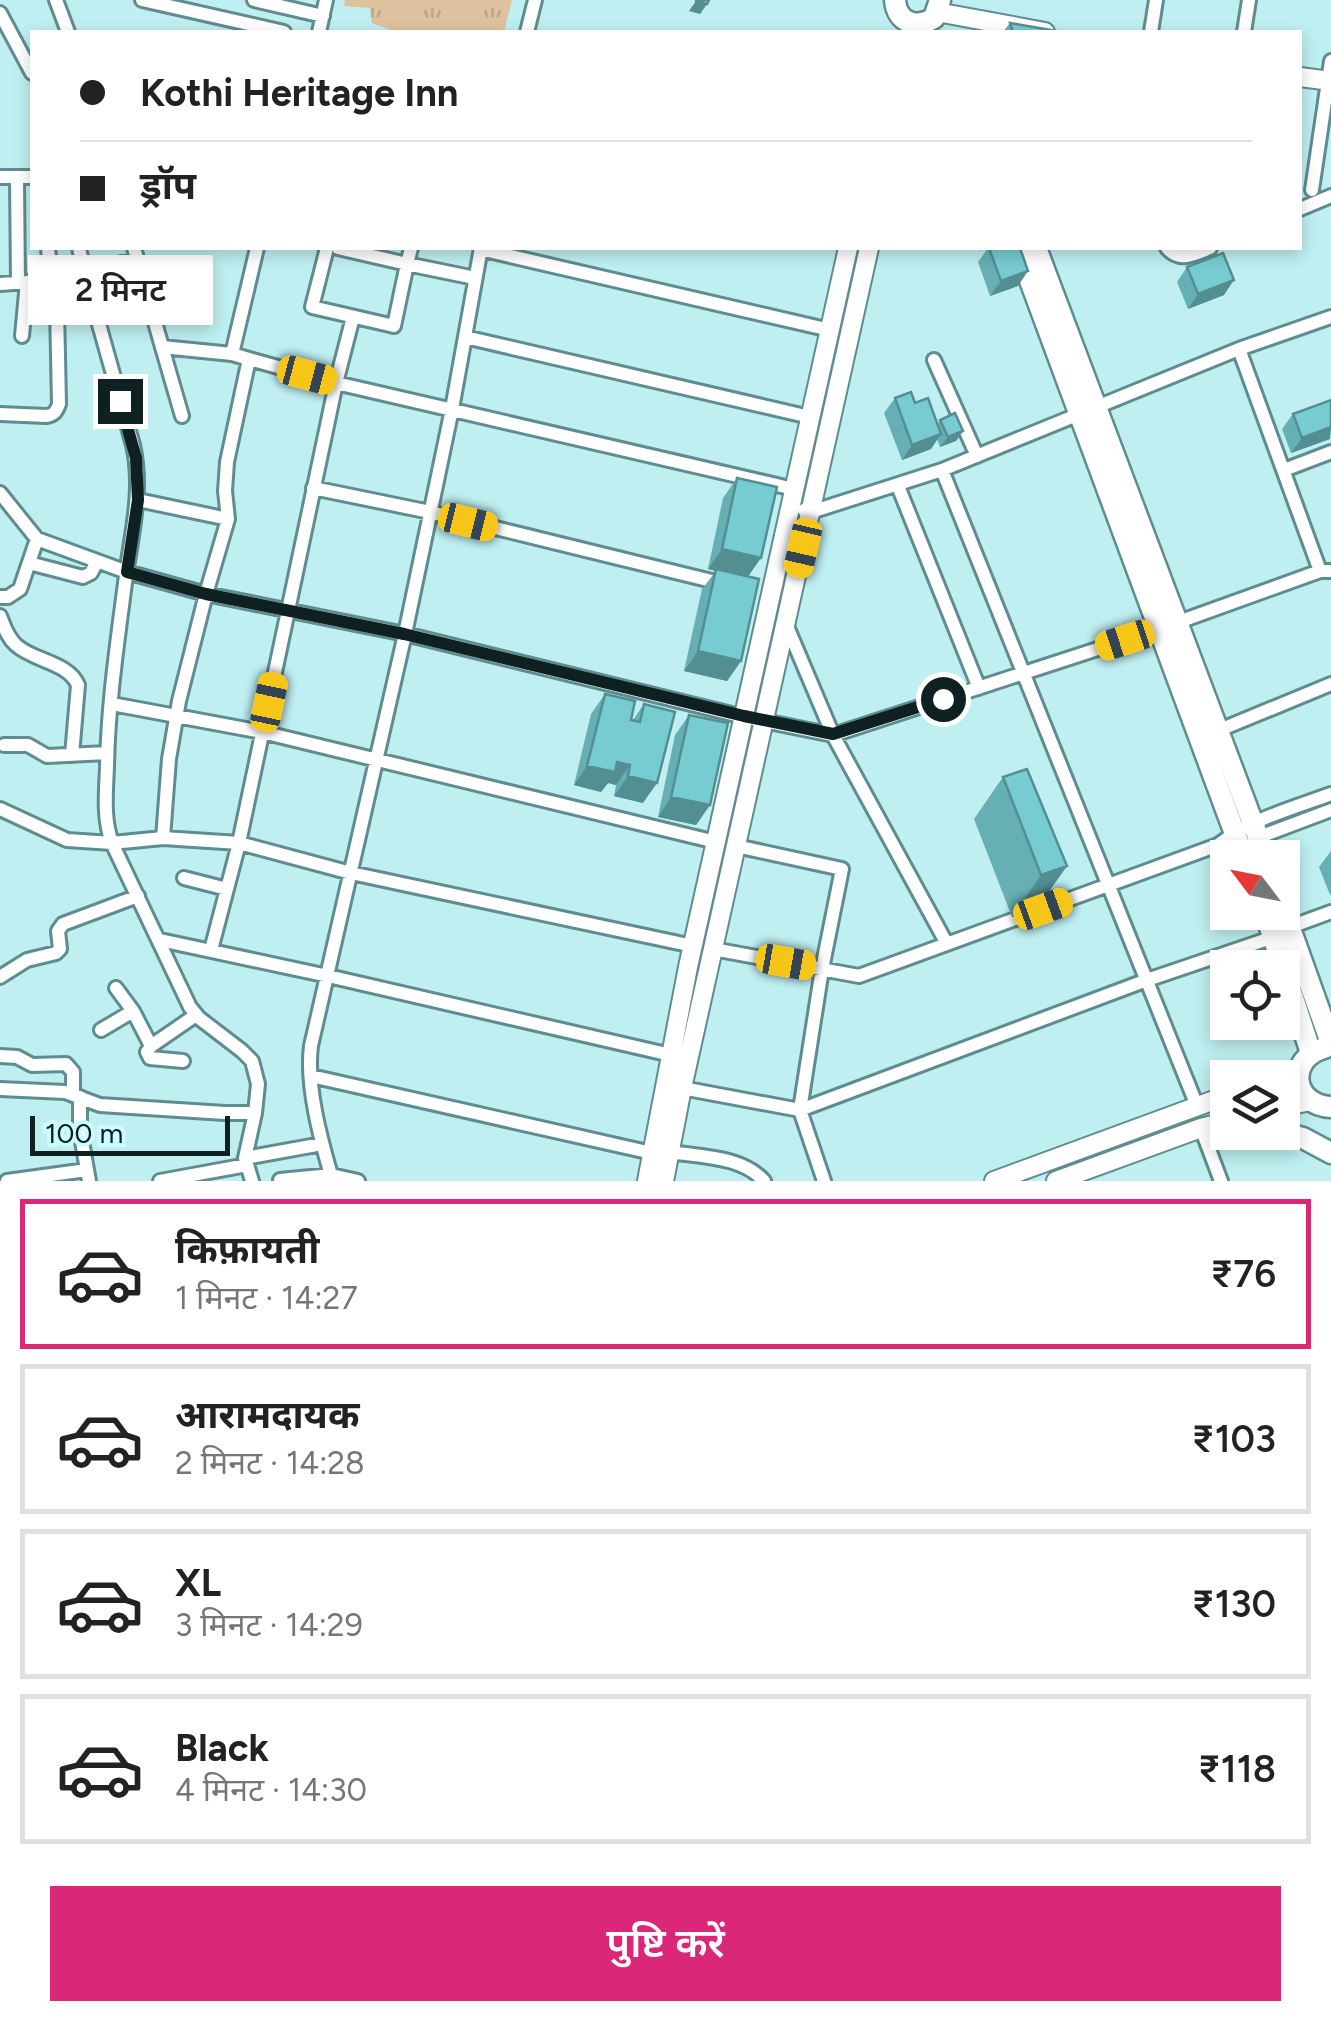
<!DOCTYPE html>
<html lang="hi">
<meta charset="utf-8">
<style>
body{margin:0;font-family:Figtree,"Noto Sans Devanagari",sans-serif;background:#f2f2f2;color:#222;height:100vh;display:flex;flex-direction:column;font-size:38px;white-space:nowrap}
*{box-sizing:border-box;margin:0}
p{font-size:32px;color:#767676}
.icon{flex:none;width:55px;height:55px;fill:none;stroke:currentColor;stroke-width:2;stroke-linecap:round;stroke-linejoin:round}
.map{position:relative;height:1181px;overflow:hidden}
.drawer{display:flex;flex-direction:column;background:#fff;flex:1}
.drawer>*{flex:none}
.top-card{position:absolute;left:30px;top:30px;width:1272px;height:220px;border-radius:0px;box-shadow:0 5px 15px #0003;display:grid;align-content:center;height:220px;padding:0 50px;background:#fff}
.needle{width:65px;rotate:302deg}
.buttons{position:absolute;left:1210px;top:840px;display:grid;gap:20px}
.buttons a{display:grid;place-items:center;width:90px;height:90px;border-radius:0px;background:#fff;box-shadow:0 5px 15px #0003;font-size:50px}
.scale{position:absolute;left:30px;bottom:25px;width:200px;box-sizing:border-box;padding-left:10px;border:5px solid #0e2021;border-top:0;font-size:28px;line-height:35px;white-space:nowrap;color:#0e2021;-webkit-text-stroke:8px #ccfcff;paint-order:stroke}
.end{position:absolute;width:45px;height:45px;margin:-22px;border:12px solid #0e2021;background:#fff;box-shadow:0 0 0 5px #fff}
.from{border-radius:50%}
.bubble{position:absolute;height:70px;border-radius:0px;background:#fff;box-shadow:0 5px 15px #0003;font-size:32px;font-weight:600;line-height:70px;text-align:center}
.car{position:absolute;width:30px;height:60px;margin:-30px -15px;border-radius:12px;box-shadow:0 0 8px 2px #0007;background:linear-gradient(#f5c518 24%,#345 0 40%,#f5c518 0 76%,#345 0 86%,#f5c518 0)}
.top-card b{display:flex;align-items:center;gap:35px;height:95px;font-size:38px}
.top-card b+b{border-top:2px solid #e0e0e0}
.top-card i{width:25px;height:25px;background:#222}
ul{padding:18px 0 0;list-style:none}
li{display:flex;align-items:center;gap:30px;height:150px;margin:0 20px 15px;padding:0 30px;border:5px solid #e0e0e0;border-radius:0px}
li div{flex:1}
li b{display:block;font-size:38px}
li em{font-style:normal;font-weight:600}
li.on{border-color:#db2777}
li>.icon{width:90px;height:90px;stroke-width:1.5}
.primary-button{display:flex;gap:20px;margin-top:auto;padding:20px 50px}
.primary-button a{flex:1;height:115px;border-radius:0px;background:#db2777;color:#fff;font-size:40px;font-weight:600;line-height:115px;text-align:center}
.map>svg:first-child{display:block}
</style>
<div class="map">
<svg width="1331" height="1181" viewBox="0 0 1331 1181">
<defs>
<pattern id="grass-tufts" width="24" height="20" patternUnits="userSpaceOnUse" patternTransform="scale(2.5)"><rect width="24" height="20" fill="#dec19e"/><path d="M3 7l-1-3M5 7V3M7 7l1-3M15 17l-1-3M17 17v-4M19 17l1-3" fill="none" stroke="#bda688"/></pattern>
</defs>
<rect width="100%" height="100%" fill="#bfeff1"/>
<path fill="url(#grass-tufts)" d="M345 0H512L504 32H396L372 23 370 8 344 6Z"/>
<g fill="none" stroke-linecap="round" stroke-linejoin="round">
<g stroke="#5f8c8e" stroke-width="18">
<path id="street" d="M56 0 68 32
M142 0 284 32
M254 0 323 16
M0 13 32 73
M319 32 326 0
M527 32 535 0
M1151 32 1156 0
M1244 32 1249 0
M0 177H32
M17 177 18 283
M1312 190 1331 61
M1300 209 1331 196
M48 248 51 277
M79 248 84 271 133 445C143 489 132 531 126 575 118 638 108 703 107 767 106 793 103 818 112 843L190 1007 199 1018 242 1051 252 1061 258 1084 255 1113 245 1158 252 1181
M134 248 162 347 232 354
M257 248 232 354 249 359 227 462 225 491 228 519 206 594 179 701 169 759 163 838 239 843 351 873 693 946
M327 248 312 307 394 326 407 264 475 278
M338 248 407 264 411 248
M1167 248C1180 263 1194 254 1210 248
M480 249 830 330
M0 284 27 282 137 260
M22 336 27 282
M465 337 810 417
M162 347 182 416
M1239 349 1320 571
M249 359 336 383 794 489
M934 360 977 456
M0 414 46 416C54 415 56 412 59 404L57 308
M942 470 1197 1106
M1284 470 1331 452
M898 486 979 688
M313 488 430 512 724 584
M0 493 37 539 127 572 206 594 405 634 744 717 833 735 1159 629 1320 571H1331
M138 500 228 519
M804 510 811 512 942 470 1239 349 1331 317
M29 563 83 577 91 573 97 561
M0 597H8L20 589 37 539
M0 616C4 626 7 637 16 645 33 661 68 662 78 685L72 755
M786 624 833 735 947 944
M112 704 262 732 716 842
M1217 731 1331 684
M4 745H28L47 756 107 753
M0 809 67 840 112 843 163 838
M1254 839 1331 810
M736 846 842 869 822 969 800 1110 824 1181
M184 878 227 889
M1290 927 1331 912
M160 940 328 976 671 1055
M713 949 859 976 1218 845C1251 819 1293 808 1331 794
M211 950 239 843 336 383 353 317
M0 977 27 960 56 953 60 949 58 931 63 924 138 896
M116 988 133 1011
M101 1030 133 1011 151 1046
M0 1056 17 1057 32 1065 66 1064 73 1072V1094
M183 1061 150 1058 147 1052 151 1046 196 1015
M311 1076 652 1153
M682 1088 800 1110 1147 980 1274 937
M0 1089 65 1092 100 1105 225 1113H255
M80 1097V1130L89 1181
M1201 1128 1221 1181
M670 1152C701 1157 742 1156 764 1181
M245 1158 322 1144
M280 1180 331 1175
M7 1181 87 1170
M160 1181 247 1165
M358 1181 331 1175C320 1137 306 1085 311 1046L405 634 452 409 481 248"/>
</g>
<g stroke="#5f8c8e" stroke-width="22">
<path id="secondary" d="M937 12 1045 32
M1300 77 1331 81
M1275 1078 1300 1069
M1282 1107 1310 1101
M647 1181 688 967 848 248
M664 1181 682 1088 869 248
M994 1181 1228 1095
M1056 1181 1201 1128 1228 1121"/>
</g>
<g stroke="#5f8c8e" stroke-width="25">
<path id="primary" d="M895 0C897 23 916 29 934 18L940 0
M1018 248 1244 858
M1036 248 1266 858
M1282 906 1331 1043
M1265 912 1311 1053
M1324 1048C1286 1059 1292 1105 1331 1107
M1282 1132 1303 1138 1331 1153"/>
</g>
<use href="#street" stroke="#fff" stroke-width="12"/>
<use href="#secondary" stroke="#fff" stroke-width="18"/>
<use href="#primary" stroke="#fff" stroke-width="20"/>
</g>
<path fill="#66afb4" d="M1010 23 1062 32H1003Z
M985 248H1020L1018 286 990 296 978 262 986 251Z
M1187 267 1224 295 1188 309 1177 282Z
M895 398 915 403 938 424 940 420 963 431 956 441 940 447 937 439 931 449 902 460 884 413Z
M1331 400 1330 439 1291 453 1282 429 1293 414Z
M737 478 748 576 741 661 727 681 684 671 702 589 716 571 708 569 723 498Z
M605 694 631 720H633L644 704 643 803 614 796 616 785 608 783 601 792 574 785 591 714Z
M689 715 710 805 696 825 658 817 675 735Z
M1003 777 1067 866 1037 908 1012 917 974 819Z
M1331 851V894L1330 895 1319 867Z"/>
<path fill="#538f92" d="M696 1 707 4 700 14 689 11Z
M1028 271 1018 286 990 296 1001 281Z
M1234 280 1224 295 1188 309 1198 294Z
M1331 427 1330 439 1291 453 1302 438Z
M963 431 956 441 940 447 948 437Z
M941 434 931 449 902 460 912 445Z
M722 549 761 558 747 578 708 569Z
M698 651 741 661 727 681 684 671Z
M617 762 630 765 616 785 608 783 601 792 574 785 587 766Z
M628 776 657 783 643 803 614 796Z
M671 797 710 805 696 825 658 817Z
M1067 866 1037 908 1012 917 1041 875Z"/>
<path fill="#77ccd1" stroke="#538f92" stroke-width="2.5" d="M696 0H709L707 4 696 1Z
M1010 23 1062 32H1013Z
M989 248H1020L1028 271 1001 281Z
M1223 253 1234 280 1198 294 1187 267Z
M911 392 915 403 928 398 941 434 912 445 895 398Z
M1331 400V427L1302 438 1293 414Z
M955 413 963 431 948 437 940 420Z
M737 478 777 487 761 558 722 549Z
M716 569 759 579 741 661 698 651Z
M605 694 635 701 631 720 640 722 644 704 675 712 657 783 628 776 630 765 617 762 615 772 587 766Z
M689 715 728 723 710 805 671 797Z
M1027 769 1067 866 1041 875 1003 777Z"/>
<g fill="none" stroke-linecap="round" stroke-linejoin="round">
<path stroke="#0e2021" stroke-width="12" d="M120 401 136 458 138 500 127 572 206 594 404 634 744 716 833 734 943 699"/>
</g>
</svg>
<div class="buttons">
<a><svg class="needle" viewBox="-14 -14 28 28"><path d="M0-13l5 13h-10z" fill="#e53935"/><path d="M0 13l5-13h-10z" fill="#767676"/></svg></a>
<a><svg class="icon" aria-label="locate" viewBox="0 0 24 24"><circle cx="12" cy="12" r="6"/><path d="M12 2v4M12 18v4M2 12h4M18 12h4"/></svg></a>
<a><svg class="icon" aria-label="layers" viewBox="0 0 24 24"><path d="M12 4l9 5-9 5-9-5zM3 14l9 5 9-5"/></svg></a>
</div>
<div class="scale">100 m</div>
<i class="end from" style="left:943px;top:699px"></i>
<i class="end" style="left:120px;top:401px"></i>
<div class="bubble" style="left:28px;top:255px;width:185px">2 मिनट</div>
<i class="car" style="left:307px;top:375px;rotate:105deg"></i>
<i class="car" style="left:468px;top:522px;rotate:104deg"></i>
<i class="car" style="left:803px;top:548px;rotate:193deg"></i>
<i class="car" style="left:1125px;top:640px;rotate:252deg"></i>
<i class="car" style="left:269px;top:702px;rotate:12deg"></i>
<i class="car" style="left:1043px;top:909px;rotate:70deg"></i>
<i class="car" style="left:786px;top:962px;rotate:100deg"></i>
<div class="top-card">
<b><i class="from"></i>Kothi Heritage Inn</b>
<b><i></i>ड्रॉप</b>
</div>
</div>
<section class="drawer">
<ul>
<li class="on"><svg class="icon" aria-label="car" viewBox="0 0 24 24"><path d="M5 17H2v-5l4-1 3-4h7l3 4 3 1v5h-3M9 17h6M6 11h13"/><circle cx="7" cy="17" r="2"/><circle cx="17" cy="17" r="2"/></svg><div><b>किफ़ायती</b><p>1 मिनट · 14:27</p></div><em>₹76</em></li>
<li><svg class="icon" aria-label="car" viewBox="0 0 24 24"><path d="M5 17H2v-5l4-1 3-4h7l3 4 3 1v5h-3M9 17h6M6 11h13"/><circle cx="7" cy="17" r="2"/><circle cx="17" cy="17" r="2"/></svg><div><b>आरामदायक</b><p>2 मिनट · 14:28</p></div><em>₹103</em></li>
<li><svg class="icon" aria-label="car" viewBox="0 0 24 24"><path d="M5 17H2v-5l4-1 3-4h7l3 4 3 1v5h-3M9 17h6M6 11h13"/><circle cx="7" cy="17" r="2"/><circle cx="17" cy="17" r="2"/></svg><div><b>XL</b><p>3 मिनट · 14:29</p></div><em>₹130</em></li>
<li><svg class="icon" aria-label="car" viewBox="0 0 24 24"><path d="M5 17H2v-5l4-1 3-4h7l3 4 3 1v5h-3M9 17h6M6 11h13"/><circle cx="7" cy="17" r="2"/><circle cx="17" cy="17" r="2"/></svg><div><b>Black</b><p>4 मिनट · 14:30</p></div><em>₹118</em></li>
</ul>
<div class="primary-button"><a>पुष्टि करें</a></div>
</section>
